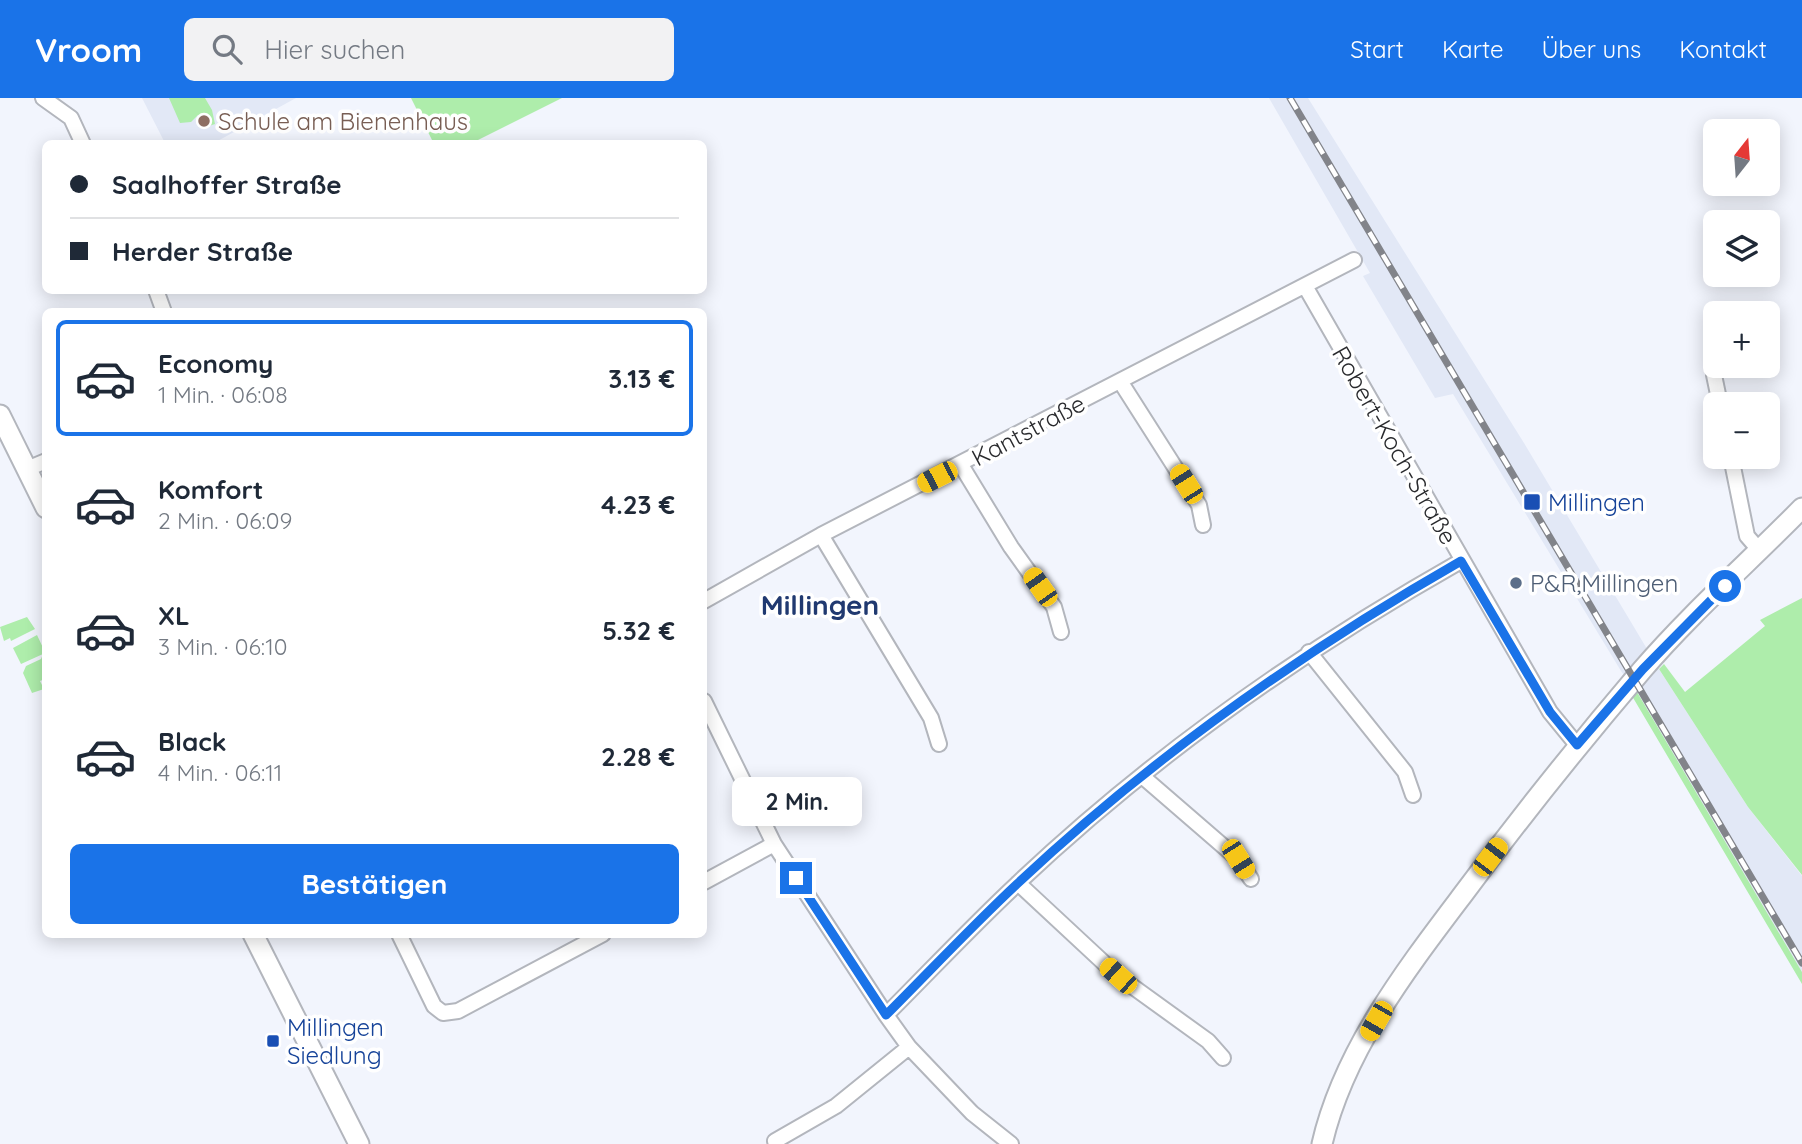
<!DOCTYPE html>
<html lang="de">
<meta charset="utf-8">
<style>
body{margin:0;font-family:Quicksand,sans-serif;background:#f2f2f3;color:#1f2937;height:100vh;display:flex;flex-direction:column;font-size:26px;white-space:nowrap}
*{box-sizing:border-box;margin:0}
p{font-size:23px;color:#747a83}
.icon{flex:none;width:38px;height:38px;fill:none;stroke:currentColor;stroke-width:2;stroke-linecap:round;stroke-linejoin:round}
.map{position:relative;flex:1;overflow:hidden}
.drawer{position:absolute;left:42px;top:210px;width:665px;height:630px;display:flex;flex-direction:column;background:#fff;border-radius:10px;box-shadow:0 4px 18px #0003}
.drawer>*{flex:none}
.hud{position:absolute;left:42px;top:42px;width:665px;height:154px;border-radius:10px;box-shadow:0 4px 18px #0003;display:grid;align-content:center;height:154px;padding:0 28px;background:#fff}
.needle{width:46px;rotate:17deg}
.fabs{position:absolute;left:1703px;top:21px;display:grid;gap:14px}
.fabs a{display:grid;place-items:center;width:77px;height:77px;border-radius:10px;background:#fff;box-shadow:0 4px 18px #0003;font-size:35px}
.end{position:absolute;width:32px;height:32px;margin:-16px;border:9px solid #1a73e8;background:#fff;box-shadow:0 0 0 4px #fff}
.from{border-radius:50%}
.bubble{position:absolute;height:49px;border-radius:10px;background:#fff;box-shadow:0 4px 18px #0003;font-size:23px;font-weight:700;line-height:49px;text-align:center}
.car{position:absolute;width:21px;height:42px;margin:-21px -10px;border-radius:9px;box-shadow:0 0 5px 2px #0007;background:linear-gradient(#f5c518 24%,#345 0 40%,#f5c518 0 76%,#345 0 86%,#f5c518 0)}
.hud b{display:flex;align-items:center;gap:24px;height:66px;font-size:26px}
.hud b+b{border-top:2px solid #e0e1e3}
.hud i{width:18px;height:18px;background:#1f2937}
ul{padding:12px 0 0;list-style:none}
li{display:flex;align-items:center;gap:21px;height:116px;margin:0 14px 10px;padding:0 14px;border:4px solid transparent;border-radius:10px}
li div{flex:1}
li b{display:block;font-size:26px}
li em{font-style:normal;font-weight:700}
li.current{border-color:#1a73e8}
li>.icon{width:63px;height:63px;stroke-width:1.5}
.button{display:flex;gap:14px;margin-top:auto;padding:14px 28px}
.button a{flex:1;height:80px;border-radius:10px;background:#1a73e8;color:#fff;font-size:28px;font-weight:700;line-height:80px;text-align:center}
header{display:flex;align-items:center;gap:42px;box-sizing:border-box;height:98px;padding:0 35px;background:#1a73e8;color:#fff}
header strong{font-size:33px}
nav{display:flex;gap:38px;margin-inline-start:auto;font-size:24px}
.search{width:490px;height:63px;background:#f2f2f3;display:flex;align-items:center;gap:18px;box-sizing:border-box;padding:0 24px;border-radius:10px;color:#747a83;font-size:26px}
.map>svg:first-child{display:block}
</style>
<header>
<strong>Vroom</strong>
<div class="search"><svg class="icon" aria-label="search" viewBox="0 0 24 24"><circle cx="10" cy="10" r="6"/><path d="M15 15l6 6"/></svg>Hier suchen</div>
<nav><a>Start</a><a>Karte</a><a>Über uns</a><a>Kontakt</a></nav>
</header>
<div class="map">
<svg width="1802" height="1046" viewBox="0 0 1802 1046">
<rect width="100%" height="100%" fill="#f2f5fd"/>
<path fill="#e2e8f6" d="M142 0H296L212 46 165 45Z
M1269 0H1308L1524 345 1659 571 1748 709 1802 778V874L1637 594 1621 573 1453 296 1435 300 1363 178 1370 175Z"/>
<path fill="#aeedab" d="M169 0H205L212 12 215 26 203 30 198 17 191 24 180 25Z
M411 0H562L472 45 434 46Z
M1802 500V777L1748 709 1659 571 1664 566 1685 594 1765 528 1760 522Z
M27 519 35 531 11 543 10 540 4 543 0 529Z
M37 537 45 554V581L40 583 44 591 32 595 23 575 26 568 41 561 43 556 21 566 13 550Z
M1637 594 1802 874V886L1632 598Z"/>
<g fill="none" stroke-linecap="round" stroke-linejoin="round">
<g stroke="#b3b6bd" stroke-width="18">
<path id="street" d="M43 0 71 20 83 46
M1305 188 1550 614 1577 647
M156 192 164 214
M1714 277 1720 306
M1120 283 1199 407 1203 427
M1731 359 1747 438 1760 453
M961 367 1011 449 1054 509 1061 534
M27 371 46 363
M821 437 931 620 939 646
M704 503 821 437 1354 162
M1309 554 1405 674 1413 697
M704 603 774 746 886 917 909 949 972 1015 1011 1046
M1142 678 1238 761 1251 781
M704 784 774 746
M1018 785 1118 878 1208 943 1223 960
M399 836 434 908 443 915 458 913 603 836
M886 917C929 874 972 828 1017 786 1150 660 1302 553 1461 463
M776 1046 775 1043 836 1008 909 949"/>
</g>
<g stroke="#b3b6bd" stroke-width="23">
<path id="secondary" d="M0 317 46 410
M253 836 359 1046
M1322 1046C1343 954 1405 873 1461 799 1519 721 1579 646 1642 572 1691 515 1749 464 1802 410"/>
</g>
<use href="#street" stroke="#fff" stroke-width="14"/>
<use href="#secondary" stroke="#fff" stroke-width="19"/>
<g stroke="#82848a" stroke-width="7">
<path id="rail" d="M1290 0 1802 865"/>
</g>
<use href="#rail" stroke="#fff" stroke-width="4.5" stroke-dasharray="13" stroke-linecap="butt"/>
</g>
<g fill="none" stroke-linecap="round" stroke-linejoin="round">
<path stroke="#1a73e8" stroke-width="9" d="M796 780 886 917C929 874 972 828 1017 786 1151 660 1302 554 1461 463L1550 614 1577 647 1643 571 1725 488"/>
</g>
<circle fill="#8d6e63" stroke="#fff" stroke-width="2.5" cx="204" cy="23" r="7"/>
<g fill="#1a4fb4" stroke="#fff" stroke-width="2.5">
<rect x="1523" y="395" width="18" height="18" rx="3.5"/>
<rect x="266" y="936" width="14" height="14" rx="3.5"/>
</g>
<circle fill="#5c6f8a" stroke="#fff" stroke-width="2.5" cx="1516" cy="485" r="7"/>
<g text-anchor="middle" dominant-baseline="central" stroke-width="7" stroke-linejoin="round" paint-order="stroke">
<g font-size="24" fill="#785e54" stroke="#fff" text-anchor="start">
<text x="218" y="23">Schule am Bienenhaus</text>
</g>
<g font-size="24" fill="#292a2d" stroke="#fff">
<text transform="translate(1028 332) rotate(-28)">Kantstraße</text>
<text transform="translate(1395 347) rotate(60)">Robert-Koch-Straße</text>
</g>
<g font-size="24" fill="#164399" stroke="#fff" text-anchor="start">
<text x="1548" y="404">Millingen</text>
<text x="287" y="929">Millingen<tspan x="287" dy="28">Siedlung</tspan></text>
</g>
<g font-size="24" fill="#4e5e75" stroke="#fff" text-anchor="start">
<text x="1530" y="485">P&amp;R,Millingen</text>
</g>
<g font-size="28" font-weight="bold" fill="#203970" stroke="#fff">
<text x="820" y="506">Millingen</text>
</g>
</g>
</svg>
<div class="fabs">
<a><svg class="needle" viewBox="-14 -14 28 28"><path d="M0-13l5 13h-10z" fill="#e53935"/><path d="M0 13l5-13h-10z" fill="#747a83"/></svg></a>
<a><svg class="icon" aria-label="layers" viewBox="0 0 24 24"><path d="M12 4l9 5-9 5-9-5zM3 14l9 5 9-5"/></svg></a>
<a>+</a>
<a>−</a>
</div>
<i class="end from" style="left:1725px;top:488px"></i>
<i class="end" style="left:796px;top:780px"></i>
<div class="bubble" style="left:732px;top:679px;width:130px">2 Min.</div>
<i class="car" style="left:937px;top:379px;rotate:243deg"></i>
<i class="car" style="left:1186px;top:386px;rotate:328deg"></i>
<i class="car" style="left:1040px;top:489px;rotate:325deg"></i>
<i class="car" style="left:1490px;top:759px;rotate:37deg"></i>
<i class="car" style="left:1238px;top:761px;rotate:148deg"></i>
<i class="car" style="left:1118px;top:878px;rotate:312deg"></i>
<i class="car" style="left:1376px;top:923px;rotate:210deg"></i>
<div class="hud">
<b><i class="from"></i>Saalhoffer Straße</b>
<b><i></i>Herder Straße</b>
</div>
<section class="drawer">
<ul>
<li class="current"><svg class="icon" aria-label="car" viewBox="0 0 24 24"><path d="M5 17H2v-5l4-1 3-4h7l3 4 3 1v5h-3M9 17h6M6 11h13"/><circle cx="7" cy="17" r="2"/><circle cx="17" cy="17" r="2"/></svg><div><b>Economy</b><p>1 Min. · 06:08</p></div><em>3.13 €</em></li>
<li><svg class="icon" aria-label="car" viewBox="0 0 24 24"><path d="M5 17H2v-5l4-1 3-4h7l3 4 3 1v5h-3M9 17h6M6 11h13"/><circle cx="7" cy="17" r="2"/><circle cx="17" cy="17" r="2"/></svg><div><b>Komfort</b><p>2 Min. · 06:09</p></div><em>4.23 €</em></li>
<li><svg class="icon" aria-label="car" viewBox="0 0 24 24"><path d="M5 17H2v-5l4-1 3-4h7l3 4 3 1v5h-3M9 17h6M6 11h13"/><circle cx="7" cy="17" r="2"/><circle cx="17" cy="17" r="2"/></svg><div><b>XL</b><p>3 Min. · 06:10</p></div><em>5.32 €</em></li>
<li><svg class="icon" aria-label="car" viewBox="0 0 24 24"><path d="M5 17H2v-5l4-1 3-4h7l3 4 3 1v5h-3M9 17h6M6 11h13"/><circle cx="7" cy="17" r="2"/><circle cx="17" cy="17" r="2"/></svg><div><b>Black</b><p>4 Min. · 06:11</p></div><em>2.28 €</em></li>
</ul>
<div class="button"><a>Bestätigen</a></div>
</section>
</div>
